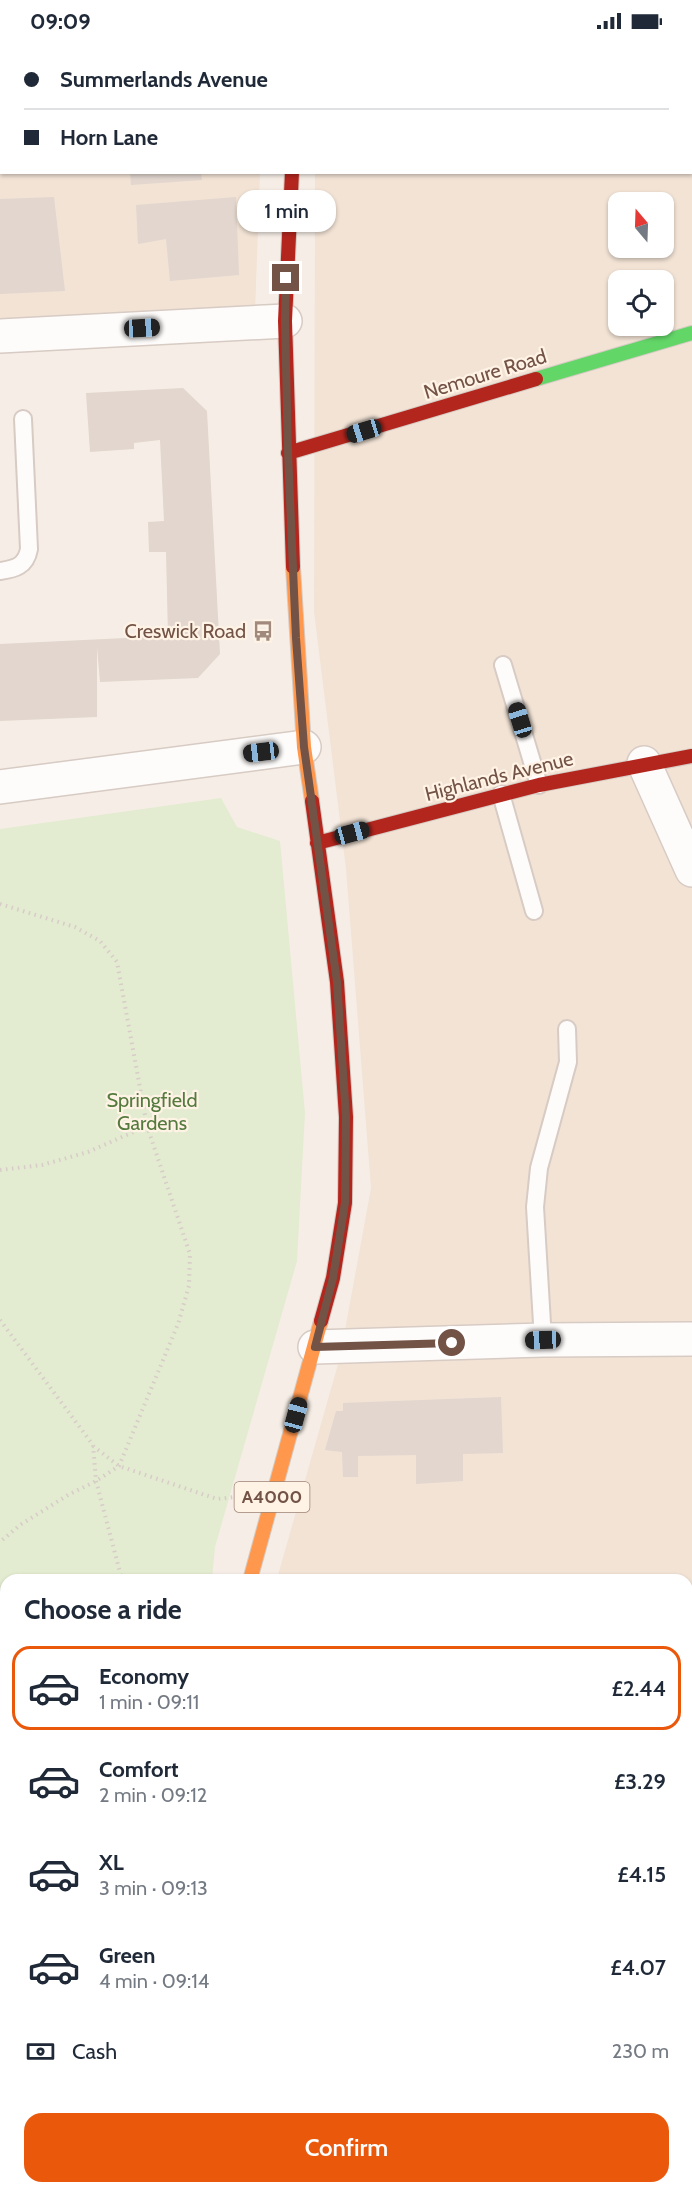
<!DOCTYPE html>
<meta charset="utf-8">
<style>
body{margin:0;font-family:Cabin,sans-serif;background:#f6f6f7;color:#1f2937;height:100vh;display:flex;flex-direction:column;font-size:22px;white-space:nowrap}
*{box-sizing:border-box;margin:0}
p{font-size:20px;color:#747a83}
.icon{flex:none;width:33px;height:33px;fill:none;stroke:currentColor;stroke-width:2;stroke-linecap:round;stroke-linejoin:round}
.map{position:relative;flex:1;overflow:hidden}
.panel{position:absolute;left:0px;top:1532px;width:693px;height:620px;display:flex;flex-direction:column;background:#fff;border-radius:18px 18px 0 0;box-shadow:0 2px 4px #0004}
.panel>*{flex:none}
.hud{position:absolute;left:0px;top:0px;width:693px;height:132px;box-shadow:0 2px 4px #0004;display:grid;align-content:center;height:132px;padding:0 24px;background:#fff}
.needle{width:39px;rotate:341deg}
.tools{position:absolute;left:608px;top:150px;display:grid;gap:12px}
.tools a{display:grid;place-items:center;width:66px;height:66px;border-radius:12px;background:#fff;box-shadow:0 2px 4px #0004;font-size:30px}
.end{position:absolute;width:27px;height:27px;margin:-14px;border:8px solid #735346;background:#fff;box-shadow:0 0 0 3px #fff}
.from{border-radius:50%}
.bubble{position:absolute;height:42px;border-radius:18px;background:#fff;box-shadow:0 2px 4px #0004;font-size:20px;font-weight:600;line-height:42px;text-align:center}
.car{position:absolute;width:18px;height:36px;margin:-18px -9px;border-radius:8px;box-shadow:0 0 4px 2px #0007;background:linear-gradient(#222 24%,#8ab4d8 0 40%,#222 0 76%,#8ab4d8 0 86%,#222 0)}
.hud b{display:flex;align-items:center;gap:21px;height:57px;font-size:22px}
.hud b+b{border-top:2px solid #e0e1e3}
.hud i{width:15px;height:15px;background:#1f2937}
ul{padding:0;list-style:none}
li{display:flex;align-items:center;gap:18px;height:84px;margin:0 12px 9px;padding:0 12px;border:3px solid transparent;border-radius:18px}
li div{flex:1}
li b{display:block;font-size:22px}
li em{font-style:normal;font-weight:600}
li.active{border-color:#ea580c}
li>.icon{width:54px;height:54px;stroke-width:1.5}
h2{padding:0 24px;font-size:27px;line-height:72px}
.pay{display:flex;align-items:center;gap:15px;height:66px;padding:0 24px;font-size:22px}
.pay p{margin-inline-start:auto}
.action{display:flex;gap:12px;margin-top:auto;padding:12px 24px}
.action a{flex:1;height:69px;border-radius:18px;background:#ea580c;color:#fff;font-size:24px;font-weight:600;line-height:69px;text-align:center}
.status{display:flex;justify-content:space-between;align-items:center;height:42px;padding:0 30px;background:#fff;direction:ltr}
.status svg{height:16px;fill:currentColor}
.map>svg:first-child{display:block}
</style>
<div class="status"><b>09:09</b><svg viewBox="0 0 49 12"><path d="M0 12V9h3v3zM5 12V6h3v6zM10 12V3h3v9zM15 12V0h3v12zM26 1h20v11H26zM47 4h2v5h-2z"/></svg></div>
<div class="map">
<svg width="692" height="2150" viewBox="0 0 692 2150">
<rect width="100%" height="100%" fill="#f6eee6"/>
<path fill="#f2e3d5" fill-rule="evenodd" d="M0 0H265L2 2V130L260 131 255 271 0 296Z
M316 0H692V1542L687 1545V1538H331L278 1533 340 1315 371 1146 346 827 314 570 315 131 692 130V2ZM618 160H663V206H618ZM618 238H663V284H618Z
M692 1578V2150H510L507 2145H687V1583Z"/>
<path fill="#fae4db" d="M170 2145H294L296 2150H168Z"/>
<path fill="#e3ecd0" d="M221 756 237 785 280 799 305 1071 297 1219 215 1505 212 1537 6 1538V1994L0 1993V787Z"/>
<path fill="#e2d6ce" d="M130 130H201L202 138 131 143Z
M54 155 65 249 0 252V157Z
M236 155 239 233 170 239 166 197 138 202 136 163Z
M183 346 207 369 220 612 198 636 100 640 97 605V675L0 679V602L168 594 166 510H149L148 480 164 479 160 398 134 401V407L90 410 86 351Z
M501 1355 503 1411 463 1412V1439L416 1442V1413L358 1414V1435H343L342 1410 325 1408 336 1369H343V1361Z
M0 2013 6 2014V2075H0Z
M0 2131H6V2145H63L62 2150H0Z
M406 2145H468L470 2150H408Z"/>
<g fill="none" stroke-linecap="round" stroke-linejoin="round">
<g stroke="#d7cbc4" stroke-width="20">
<path id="lane" d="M0 529C15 527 26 524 29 507L23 377
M503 623 539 743
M501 752 534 869
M543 1298 535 1165 539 1126 568 1020 567 987"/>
</g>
<g stroke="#d7cbc4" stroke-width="36">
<path id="street" d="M0 294 285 279
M644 721 692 828
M0 745 304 705
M315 1305 543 1298 692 1297
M687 1827 692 1823
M0 1947 6 1951
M687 2040 692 2047
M348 2145 350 2150"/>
</g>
<g stroke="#d6cbc3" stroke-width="16">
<path id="fast" d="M298 0V2
M536 337 692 291"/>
</g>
<g stroke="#d6cbc3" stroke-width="16">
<path id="slow" d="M293 525 304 705 312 759
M250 1538 321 1279"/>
</g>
<g stroke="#d6cbc3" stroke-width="16">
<path id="jam" d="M292 130 285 279 293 525
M288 411 536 337
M312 759 337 940 346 1075 345 1161 333 1236 321 1279
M317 801 539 743 692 714
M116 2150 118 2145"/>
</g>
<path stroke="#d7ccc8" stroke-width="4" stroke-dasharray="1.5 4.5" stroke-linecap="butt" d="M0 862 75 885 100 899 117 920 147 1084 190 1212 189 1244 178 1282 119 1424 96 1439 68 1453 20 1483 0 1500
M0 1128 42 1123 88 1110 147 1084
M0 1278 93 1403 96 1439 122 1538
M93 1404 119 1424 217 1457 235 1455
M0 1821 6 1823"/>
<use href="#lane" stroke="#fefcfb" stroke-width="16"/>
<use href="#street" stroke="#fefcfb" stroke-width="33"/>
<use href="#fast" stroke="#63d668" stroke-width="14"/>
<use href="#slow" stroke="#ff974d" stroke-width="14"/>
<use href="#jam" stroke="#b3261e" stroke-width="14"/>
</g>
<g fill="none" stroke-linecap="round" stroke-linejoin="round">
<path stroke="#735346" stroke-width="8" d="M286 236 285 279 288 411 296 596 304 705 337 940 346 1075 345 1161 333 1236 315 1305 452 1301"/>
</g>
<defs>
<g id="bus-bare" transform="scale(1.62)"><path d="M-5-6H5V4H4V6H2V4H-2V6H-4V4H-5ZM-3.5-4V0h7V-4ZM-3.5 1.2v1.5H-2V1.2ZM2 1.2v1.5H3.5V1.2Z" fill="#a1897e" stroke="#fff3e6" stroke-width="2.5" paint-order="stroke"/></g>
</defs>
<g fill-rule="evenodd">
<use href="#bus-bare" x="263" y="589"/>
</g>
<g text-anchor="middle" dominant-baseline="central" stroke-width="4.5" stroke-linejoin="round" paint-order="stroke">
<rect fill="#fff3e6" stroke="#9d8376" stroke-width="1.5" x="234.5" y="1440" width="75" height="30" rx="4.5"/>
<g font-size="18" font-weight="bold" fill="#735346">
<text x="272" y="1455">A4000</text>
</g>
<g font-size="20" fill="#735346" stroke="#fff3e6">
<text transform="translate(485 332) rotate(-17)">Nemoure Road</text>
<text transform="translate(499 734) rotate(-14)">Highlands Avenue</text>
</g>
<g font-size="20" fill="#735346" stroke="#fff3e6" text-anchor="end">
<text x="246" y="589">Creswick Road</text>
</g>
<g font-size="20" fill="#547a3e" stroke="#fff3e6">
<text x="152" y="1058">Springfield<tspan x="152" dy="23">Gardens</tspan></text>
</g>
</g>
</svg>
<div class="tools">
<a><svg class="needle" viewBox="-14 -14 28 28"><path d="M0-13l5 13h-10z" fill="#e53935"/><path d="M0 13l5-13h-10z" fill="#747a83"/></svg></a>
<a><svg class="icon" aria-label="locate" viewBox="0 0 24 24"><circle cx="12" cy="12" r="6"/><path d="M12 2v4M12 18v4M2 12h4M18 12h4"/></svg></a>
</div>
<i class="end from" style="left:452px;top:1301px"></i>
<i class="end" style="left:286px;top:236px"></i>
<div class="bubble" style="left:237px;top:148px;width:99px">1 min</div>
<i class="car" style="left:142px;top:286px;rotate:87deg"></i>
<i class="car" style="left:364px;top:389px;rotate:253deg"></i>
<i class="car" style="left:520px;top:678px;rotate:343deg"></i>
<i class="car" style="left:261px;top:710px;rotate:263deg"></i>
<i class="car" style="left:352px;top:791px;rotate:75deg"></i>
<i class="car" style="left:543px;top:1298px;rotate:268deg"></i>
<i class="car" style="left:296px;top:1373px;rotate:15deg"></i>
<div class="hud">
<b><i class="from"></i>Summerlands Avenue</b>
<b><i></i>Horn Lane</b>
</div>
<section class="panel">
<h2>Choose a ride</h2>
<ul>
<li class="active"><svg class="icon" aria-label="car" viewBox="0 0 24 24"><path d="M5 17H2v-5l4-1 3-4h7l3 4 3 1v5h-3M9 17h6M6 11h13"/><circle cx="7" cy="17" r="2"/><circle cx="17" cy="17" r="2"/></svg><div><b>Economy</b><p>1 min · 09:11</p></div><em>£2.44</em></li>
<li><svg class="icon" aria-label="car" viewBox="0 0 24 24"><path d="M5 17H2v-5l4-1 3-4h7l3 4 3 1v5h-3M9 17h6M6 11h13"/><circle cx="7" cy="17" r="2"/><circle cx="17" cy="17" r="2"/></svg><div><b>Comfort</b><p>2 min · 09:12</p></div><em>£3.29</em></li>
<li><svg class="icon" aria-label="car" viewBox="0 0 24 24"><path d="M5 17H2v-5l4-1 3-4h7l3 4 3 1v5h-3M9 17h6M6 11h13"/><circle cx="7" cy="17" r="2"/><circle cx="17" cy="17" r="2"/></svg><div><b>XL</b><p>3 min · 09:13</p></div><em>£4.15</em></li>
<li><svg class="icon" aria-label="car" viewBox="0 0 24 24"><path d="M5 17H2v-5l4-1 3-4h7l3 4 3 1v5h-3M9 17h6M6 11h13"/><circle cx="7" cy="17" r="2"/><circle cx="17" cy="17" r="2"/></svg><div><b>Green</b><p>4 min · 09:14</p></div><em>£4.07</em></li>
</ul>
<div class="pay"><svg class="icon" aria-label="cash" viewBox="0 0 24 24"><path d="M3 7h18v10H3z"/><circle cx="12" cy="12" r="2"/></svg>Cash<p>230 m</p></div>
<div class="action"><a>Confirm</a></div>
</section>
</div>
